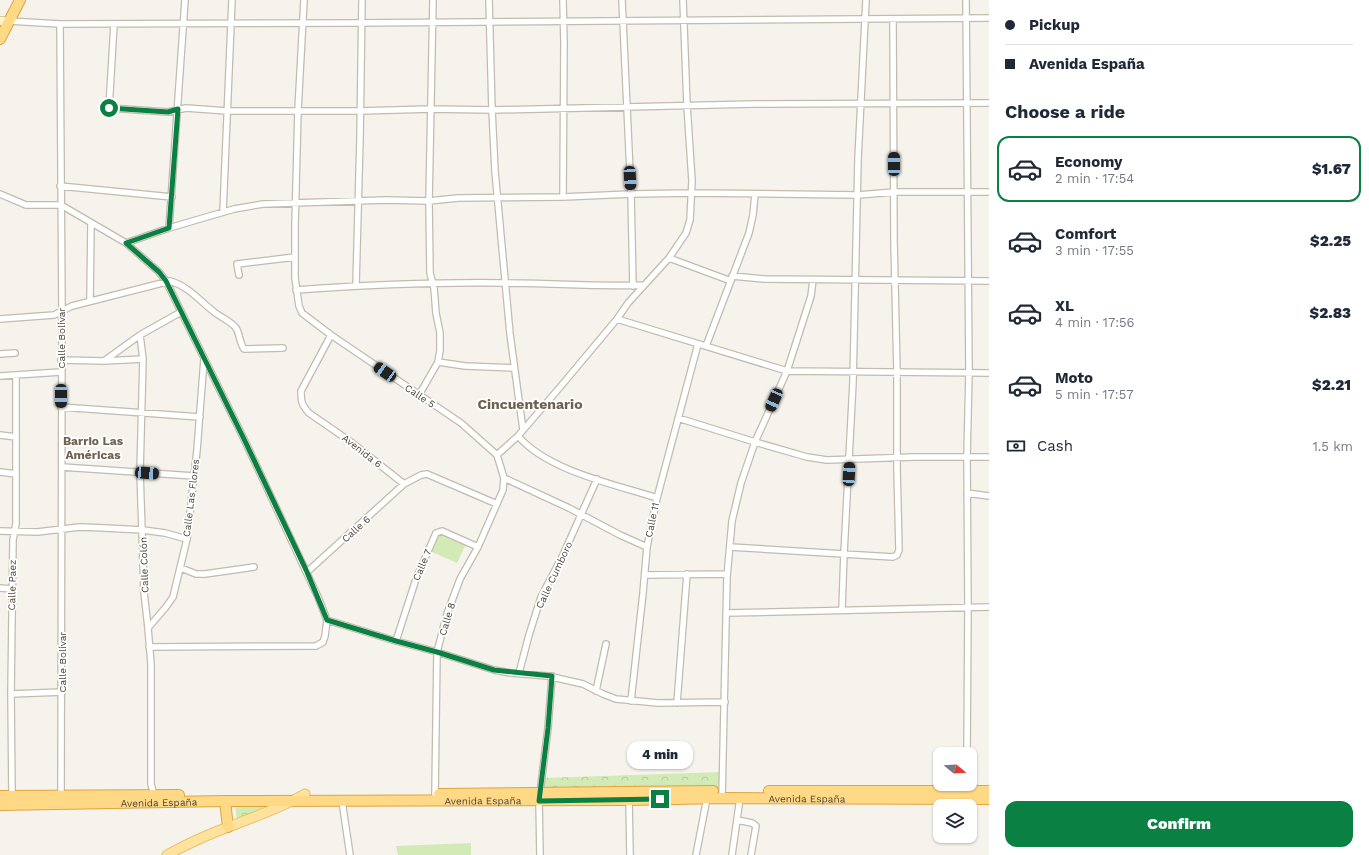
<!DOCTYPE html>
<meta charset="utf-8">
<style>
body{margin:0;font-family:"Work Sans",sans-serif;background:#f2f2f3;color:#1f2937;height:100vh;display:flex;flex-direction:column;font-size:15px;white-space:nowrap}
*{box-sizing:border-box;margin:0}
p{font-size:13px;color:#747a83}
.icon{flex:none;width:22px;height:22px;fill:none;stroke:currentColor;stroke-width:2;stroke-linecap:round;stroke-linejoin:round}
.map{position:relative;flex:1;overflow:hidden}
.panel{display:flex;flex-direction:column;background:#fff;width:380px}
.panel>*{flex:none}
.banner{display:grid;align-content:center;height:88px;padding:0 16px;background:#fff}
.needle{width:26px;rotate:108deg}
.fabs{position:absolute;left:933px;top:747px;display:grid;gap:8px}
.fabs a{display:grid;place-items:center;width:44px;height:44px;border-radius:8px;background:#fff;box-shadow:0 1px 3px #0004;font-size:20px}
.end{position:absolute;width:18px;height:18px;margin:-9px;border:5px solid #0b8043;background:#fff;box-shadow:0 0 0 2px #fff}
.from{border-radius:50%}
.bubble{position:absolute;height:28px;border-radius:12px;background:#fff;box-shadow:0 1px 3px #0004;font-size:13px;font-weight:800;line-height:28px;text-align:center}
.car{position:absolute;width:12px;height:24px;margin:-12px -6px;border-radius:5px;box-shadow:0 0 3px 1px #0007;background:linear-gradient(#222 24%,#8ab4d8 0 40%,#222 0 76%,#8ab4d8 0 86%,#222 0)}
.banner b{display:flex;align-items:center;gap:14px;height:38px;font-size:15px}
.banner b+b{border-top:1px solid #e0e1e3}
.banner i{width:10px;height:10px;background:#1f2937}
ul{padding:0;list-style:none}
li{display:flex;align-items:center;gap:12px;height:66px;margin:0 8px 6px;padding:0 8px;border:2px solid transparent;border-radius:12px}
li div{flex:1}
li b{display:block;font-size:15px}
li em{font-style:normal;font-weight:800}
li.active{border-color:#0b8043}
li>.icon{width:36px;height:36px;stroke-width:1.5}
h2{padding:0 16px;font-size:18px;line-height:48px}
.pay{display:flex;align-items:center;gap:10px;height:44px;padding:0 16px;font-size:15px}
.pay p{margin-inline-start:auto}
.cta{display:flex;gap:8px;margin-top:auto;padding:8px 16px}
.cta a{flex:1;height:46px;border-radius:12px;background:#0b8043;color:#fff;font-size:16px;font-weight:800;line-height:46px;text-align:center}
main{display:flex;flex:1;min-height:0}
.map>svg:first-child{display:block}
</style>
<main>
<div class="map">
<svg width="989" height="855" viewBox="0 0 989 855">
<defs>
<pattern id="forest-crowns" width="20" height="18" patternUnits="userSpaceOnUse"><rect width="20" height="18" fill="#d2eab5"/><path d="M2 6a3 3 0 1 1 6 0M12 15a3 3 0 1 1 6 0" fill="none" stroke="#b6ca9c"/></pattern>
</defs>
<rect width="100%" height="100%" fill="#f6f3ec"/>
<path fill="#d2eab5" d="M439 532 466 544 457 563 430 551Z
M471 843V855H398L396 846Z"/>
<path fill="url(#forest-crowns)" d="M723 772 722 791 540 793 542 778Z
M235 804 277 805 237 822Z"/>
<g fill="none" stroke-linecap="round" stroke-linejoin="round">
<g stroke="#c2bbae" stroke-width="8">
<path id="minor" d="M304 0 298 110 295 225V278L299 306 302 313 331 335 461 423 497 455
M489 0 492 110 495 171 510 334 523 430
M622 0 631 194 633 286
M966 0 969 373 967 457 968 607 967 754
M9 21 60 24 352 23 989 18
M60 24 62 312 61 795
M114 24 109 108 168 112 186 108 227 111H360L431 109 492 110 754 104 989 103
M60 186 172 197
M0 194 26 205H61L126 243 159 272 166 281 244 439 318 597 327 620 325 636 323 642 316 646 149 647
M563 197 564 43 563 0
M223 212 232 0
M169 228 185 0
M126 243 169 228 234 209 263 204 386 200 429 201 458 198 563 197 631 194 692 193 858 195 894 192H989
M669 258 731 281
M239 275 237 264 295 257
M732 276 765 279 989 281
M356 285 360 138 362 0
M296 290C366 285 435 282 505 283 551 283 598 287 644 285
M90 301 91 223
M0 319 54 315 72 306 170 281C188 286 199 300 213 311 220 317 231 321 236 328 240 334 239 342 244 349L283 348
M617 319 787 371 989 373
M140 335 143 359 140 472 144 592 148 628 151 664V784L154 795
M331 335 301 391C301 401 301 404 309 413L351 442 404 484 421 475 427 474 497 504
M706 346 749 233 753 215 755 194
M0 354 15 353
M61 360 104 361 143 359
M104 361 140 335 181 312
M438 362 465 366 514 368
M0 376 61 372
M419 395 438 362 440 350V333L436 313 434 288 430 273 429 201 433 0
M61 407 200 417
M678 418 755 442 807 457 827 460 914 457H989
M0 435 16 437
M518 436C548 471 614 484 657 498
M497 455 518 436 561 386 617 319 628 303 669 258 686 233 690 220 692 181 687 105 683 0
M497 455 504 478 569 508 620 535 647 547
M62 467 194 476
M0 472 16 474
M967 493 989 496
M0 531 37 532 80 527 105 528 143 530 165 533 187 539
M730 547 893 557 897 555 899 550 897 468V372L894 241 893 19
M181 568 196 574H205L254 567
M307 572 404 484
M645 575 727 574
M0 588 12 589
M842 609 844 553 853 382 858 159 866 0
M726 613 989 607
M327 620 396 641 437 652 494 670 511 673 548 676 583 684 603 694 616 699 658 703 725 702
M148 628 166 607 173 597 187 539 197 450 204 359
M396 641 416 579 436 533 442 531 478 547
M519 673 529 635 541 597 563 555 597 479
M596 691 606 644
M11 694 62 692
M631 701 643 593 647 547 657 498 698 344
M677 703 687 574
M435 794 437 652 447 614 460 579 478 547 503 490 504 478
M12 795 11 694 13 540 16 523V375
M722 798 727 577 732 521 741 483 755 442 787 371 811 296 813 280
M629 799 630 855
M342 801 350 855
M737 820 752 823 756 826 751 855
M540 855 539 801 548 728 552 676
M696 855 707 798
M732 855 740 798"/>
</g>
<g stroke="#d6c79b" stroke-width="10">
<path id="secondary" d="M0 21H9"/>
</g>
<g stroke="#e6c16a" stroke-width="11">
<path id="primary" d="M167 855C187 844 207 835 228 827 254 817 281 808 305 794"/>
</g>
<g stroke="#e0a43c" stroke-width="12">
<g id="trunk">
<path d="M0 39 20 0"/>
<path d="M769 791H989"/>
<path d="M439 794 713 791"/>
<path d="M0 796 179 795"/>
<path d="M225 801 228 827"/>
<path id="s1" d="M0 805 225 801 629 800 722 798 989 799"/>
</g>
</g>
<use href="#minor" stroke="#fff" stroke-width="5.5"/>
<use href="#secondary" stroke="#fff3cd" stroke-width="8"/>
<use href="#primary" stroke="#ffe39c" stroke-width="9"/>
<use href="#trunk" stroke="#ffd985" stroke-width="10"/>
</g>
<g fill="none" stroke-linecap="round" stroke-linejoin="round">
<path stroke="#0b8043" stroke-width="5" d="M109 108 168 112 178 109 169 228 126 243 159 272 166 281 244 439 307 572 327 620 396 641 437 652 494 670 552 676 548 728 539 801 660 799"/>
</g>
<g text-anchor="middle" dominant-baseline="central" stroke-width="3.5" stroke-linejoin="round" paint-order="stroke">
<g font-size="10" fill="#4b4439" stroke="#fff">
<text transform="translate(61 338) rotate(-90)">Calle Bolívar</text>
<text transform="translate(420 396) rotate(34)">Calle 5</text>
<text transform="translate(362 451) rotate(38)">Avenida 6</text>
<text transform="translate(191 498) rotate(-83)">Calle Las Flores</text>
<text transform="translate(652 520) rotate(-78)">Calle 11</text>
<text transform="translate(356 529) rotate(-42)">Calle 6</text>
<text transform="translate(144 565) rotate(-92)">Calle Colón</text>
<text transform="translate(422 565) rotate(-67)">Calle 7</text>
<text transform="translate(554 575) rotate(-65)">Calle Cumboro</text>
<text transform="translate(12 585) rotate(-89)">Calle Paez</text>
<text transform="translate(447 619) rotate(-73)">Calle 8</text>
<text transform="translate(62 662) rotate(-90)">Calle Bolívar</text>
<text stroke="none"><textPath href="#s1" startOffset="807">Avenida España</textPath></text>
<text stroke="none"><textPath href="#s1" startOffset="483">Avenida España</textPath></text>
<text stroke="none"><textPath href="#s1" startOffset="159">Avenida España</textPath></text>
</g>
<g font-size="12" font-weight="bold" fill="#6e6250" stroke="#fff">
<text x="93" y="441">Barrio Las<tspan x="93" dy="14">Américas</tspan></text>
</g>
<g font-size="14" font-weight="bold" fill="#6e6250" stroke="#fff">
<text x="530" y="404">Cincuentenario</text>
</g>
</g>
</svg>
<div class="fabs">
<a><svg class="needle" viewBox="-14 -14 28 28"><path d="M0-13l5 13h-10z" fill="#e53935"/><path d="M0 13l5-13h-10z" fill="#747a83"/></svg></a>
<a><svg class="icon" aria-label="layers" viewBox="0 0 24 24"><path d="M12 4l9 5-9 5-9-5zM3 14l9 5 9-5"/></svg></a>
</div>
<i class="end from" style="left:109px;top:108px"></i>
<i class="end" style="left:660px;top:799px"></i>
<div class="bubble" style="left:627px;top:741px;width:66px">4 min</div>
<i class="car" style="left:894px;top:164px;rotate:0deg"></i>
<i class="car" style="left:630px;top:178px;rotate:177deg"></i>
<i class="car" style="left:385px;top:372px;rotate:304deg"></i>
<i class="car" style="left:61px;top:396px;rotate:180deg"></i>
<i class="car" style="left:774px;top:400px;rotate:204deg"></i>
<i class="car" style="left:147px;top:473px;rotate:94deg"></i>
<i class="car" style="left:849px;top:474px;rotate:3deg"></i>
</div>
<section class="panel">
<div class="banner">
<b><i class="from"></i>Pickup</b>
<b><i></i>Avenida España</b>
</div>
<h2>Choose a ride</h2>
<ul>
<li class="active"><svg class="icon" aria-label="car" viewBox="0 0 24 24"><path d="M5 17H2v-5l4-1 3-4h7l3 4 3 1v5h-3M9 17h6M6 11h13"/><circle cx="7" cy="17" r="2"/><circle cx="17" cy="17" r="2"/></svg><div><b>Economy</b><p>2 min · 17:54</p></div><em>$1.67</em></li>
<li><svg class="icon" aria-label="car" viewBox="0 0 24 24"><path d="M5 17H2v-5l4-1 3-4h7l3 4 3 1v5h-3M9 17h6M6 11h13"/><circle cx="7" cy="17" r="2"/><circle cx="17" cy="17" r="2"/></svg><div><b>Comfort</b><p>3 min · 17:55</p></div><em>$2.25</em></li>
<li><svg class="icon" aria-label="car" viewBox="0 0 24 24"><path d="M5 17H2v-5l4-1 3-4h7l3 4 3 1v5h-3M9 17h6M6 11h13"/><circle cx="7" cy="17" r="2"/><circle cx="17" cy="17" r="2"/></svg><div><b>XL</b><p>4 min · 17:56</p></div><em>$2.83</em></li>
<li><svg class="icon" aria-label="car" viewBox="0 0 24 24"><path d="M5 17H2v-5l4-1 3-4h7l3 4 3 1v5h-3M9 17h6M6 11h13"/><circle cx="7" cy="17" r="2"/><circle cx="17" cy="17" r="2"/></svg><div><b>Moto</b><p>5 min · 17:57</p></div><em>$2.21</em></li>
</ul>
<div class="pay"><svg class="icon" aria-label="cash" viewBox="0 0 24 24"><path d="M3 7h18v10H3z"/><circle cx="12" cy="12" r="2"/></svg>Cash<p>1.5 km</p></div>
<div class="cta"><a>Confirm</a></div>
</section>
</main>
